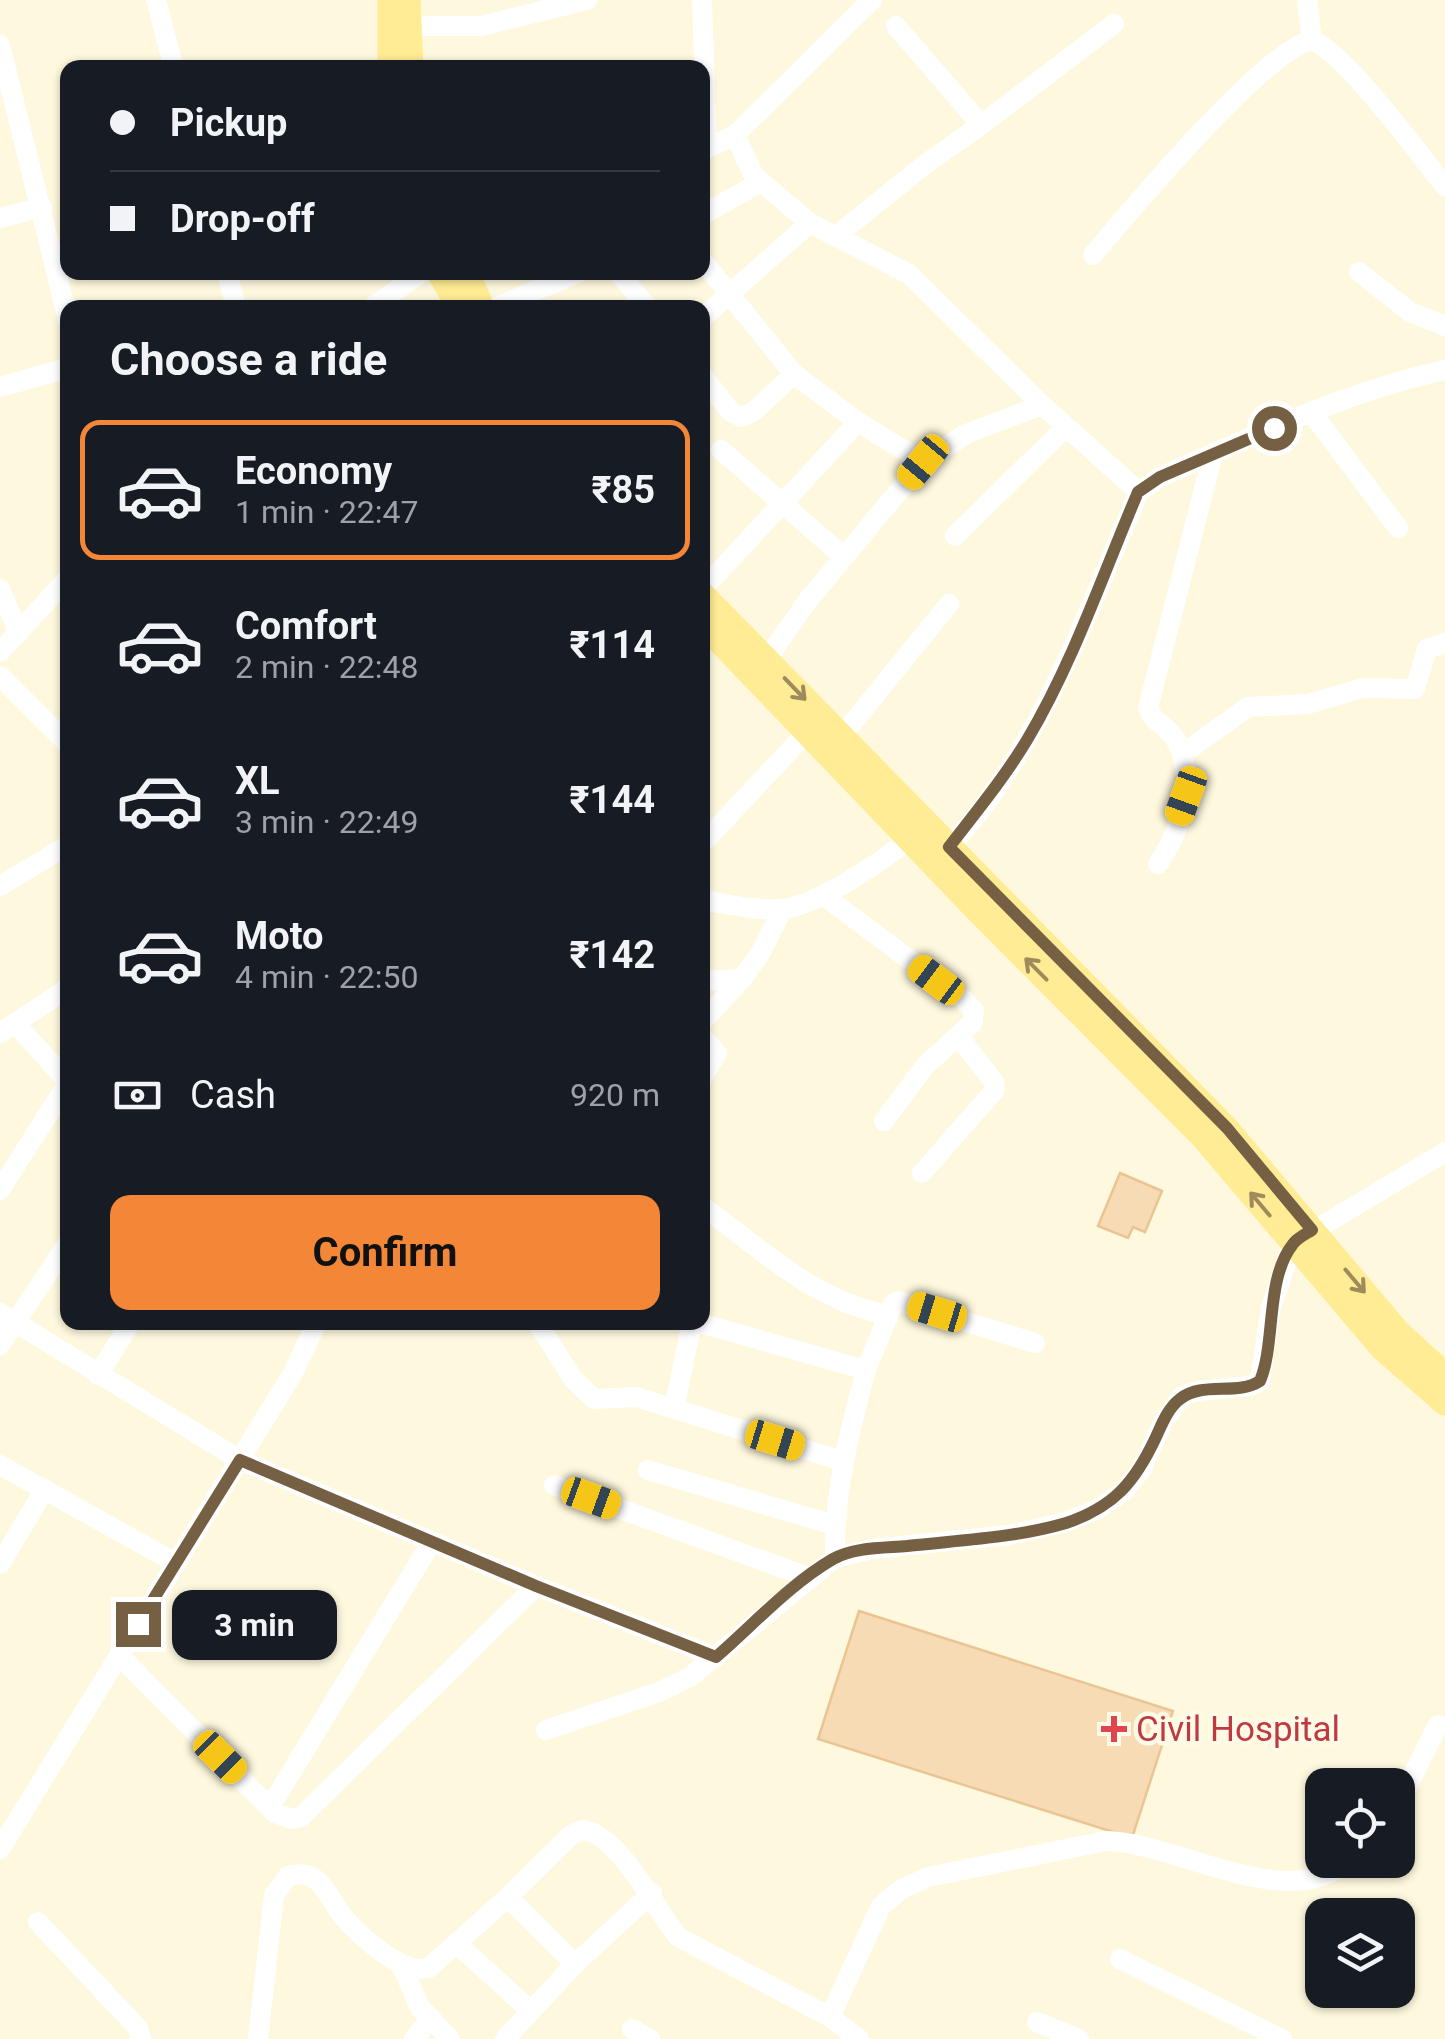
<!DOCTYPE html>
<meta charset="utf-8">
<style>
body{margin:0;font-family:Roboto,sans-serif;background:#20242c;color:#f1f3f6;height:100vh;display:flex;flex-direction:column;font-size:38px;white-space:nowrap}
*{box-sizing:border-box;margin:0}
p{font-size:32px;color:#9ea1a6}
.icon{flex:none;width:55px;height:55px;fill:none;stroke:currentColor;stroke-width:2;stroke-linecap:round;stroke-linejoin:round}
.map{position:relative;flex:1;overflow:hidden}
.details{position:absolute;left:60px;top:300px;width:650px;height:1030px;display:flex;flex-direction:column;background:#171b24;border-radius:20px;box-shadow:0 2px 8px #0004}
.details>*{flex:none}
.hud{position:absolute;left:60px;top:60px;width:650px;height:220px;border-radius:20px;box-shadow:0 2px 8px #0004;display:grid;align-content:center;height:220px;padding:0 50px;background:#171b24}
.tools{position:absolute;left:1305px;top:1768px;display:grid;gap:20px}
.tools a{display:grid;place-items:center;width:110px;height:110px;border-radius:20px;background:#171b24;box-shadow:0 2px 8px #0004;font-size:50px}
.end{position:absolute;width:45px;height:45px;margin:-22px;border:12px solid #766044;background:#fff;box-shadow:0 0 0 5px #fff}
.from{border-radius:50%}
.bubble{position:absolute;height:70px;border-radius:20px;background:#171b24;box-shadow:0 2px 8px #0004;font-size:32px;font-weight:700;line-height:70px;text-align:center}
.car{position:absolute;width:30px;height:60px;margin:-30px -15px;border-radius:12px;box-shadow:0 0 8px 2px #0007;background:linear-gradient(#f5c518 24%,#345 0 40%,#f5c518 0 76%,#345 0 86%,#f5c518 0)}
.hud b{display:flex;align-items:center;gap:35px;height:95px;font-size:38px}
.hud b+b{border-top:2px solid #363941}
.hud i{width:25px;height:25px;background:#f1f3f6}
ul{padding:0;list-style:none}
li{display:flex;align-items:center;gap:30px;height:140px;margin:0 20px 15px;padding:0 30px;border:5px solid transparent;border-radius:20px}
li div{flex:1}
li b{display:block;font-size:38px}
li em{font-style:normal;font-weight:700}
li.on{border-color:#f48638}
li>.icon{width:90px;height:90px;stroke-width:1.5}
h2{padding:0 50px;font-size:45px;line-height:120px}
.pay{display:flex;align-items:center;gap:25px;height:110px;padding:0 50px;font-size:38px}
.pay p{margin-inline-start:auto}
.primary-button{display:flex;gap:20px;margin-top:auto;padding:20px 50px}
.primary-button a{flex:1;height:115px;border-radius:20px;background:#f48638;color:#111;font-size:40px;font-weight:700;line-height:115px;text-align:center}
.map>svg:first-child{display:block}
</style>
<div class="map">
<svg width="1445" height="2039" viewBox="0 0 1445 2039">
<rect width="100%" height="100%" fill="#fef8de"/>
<path fill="#f6dbb4" stroke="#eac593" stroke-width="2.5" d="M1120 1173 1162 1191 1145 1232 1133 1227 1128 1238 1098 1226Z
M859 1611 1173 1711 1132 1838 818 1739Z"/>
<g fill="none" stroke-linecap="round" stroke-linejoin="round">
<path stroke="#fff" stroke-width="20" d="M156 0 174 68
M702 0 707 149
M1307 0 1312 40
M410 26H481L587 0
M0 45 68 320
M981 125 1114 24
M735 135 753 174 761 182 810 223 909 274 1042 405 1139 492
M702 151 735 135 872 0
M702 215 761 182
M0 218 42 207
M836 236 923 166 981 125 896 26
M1093 255C1131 210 1262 52 1312 40 1348 56 1417 152 1445 186
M702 260 794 374 858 422
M227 272 236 308
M618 272 648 308
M1359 272 1410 312 1445 326
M371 308 422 272
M494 308 580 272
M702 318 810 223
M702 375 730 411 741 417 753 412 794 374
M0 387 68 368
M1312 413 1398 528
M721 450 844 557
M955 536 1066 427
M0 589 19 633
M702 590 858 422 923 462
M0 652 68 578
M766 660 809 599 923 462 966 434 1042 405
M0 676 68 744
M841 737 949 604
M1182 754 1248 707 1308 704 1363 688 1415 689 1427 649 1445 643
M702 844 807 732
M941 855C1035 764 1087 611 1139 492L1160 477C1252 437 1347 391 1445 370
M1158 864C1182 829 1198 776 1174 737 1166 725 1153 723 1148 708L1213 454
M0 886 68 845
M824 896 964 1000 974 1011 973 1022 926 1065 884 1121
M702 900C728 904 755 911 781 909 816 907 892 856 917 831
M702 981 742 979 761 952 782 910
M702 1022 742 979
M15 1023 68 1082
M0 1033 68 988
M702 1037 717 1053 702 1078
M922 1173 995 1090 994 1082 959 1037
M0 1190 68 1083
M702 1206C764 1251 811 1299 887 1315
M0 1313 240 1460 536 1586 716 1657
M537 1322 573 1379 594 1399 636 1397 842 1461
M696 1322 866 1370 893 1304 898 1301 1035 1343
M0 1345 68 1243
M98 1375 131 1322
M674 1409 692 1322
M0 1465 176 1563
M648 1470 834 1525
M554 1485 808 1577
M835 1558C834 1492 849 1433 866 1370
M0 1564 45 1489
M119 1655 275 1813 292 1819 301 1817 536 1586
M546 1730 659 1692 690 1677 835 1558 872 1549 1009 1535 1066 1522 1098 1509 1123 1492 1141 1470 1163 1422 1182 1396 1198 1391 1251 1386 1260 1381 1271 1307 1293 1243 1445 1152
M1398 1805 1438 1725
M270 1807 431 1543
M0 1849 293 1373 317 1322
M508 1897 575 1964
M38 1922 138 2028 141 2039
M456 1943 531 2011
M1120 1959 1282 2039
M401 1964 419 2006 450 2039
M830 2017 881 1906 900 1890 928 1877 1106 1841C1176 1842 1290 1916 1349 1860
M1037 2022 1079 2039
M632 2029 650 2039
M258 2039 274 1895 288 1876C297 1874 304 1873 312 1877 325 1884 333 1904 342 1915 358 1935 402 1975 429 1968L508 1897 571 1835 582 1830C618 1832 657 1911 678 1937L830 2017 859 2039
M414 2039 431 2018
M505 2039 575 1964 652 1893"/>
<path stroke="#ffec94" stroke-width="25" d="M408 0 411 68
M390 68V0
M439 272 459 308
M467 272 482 308
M702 594 1227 1129 1398 1332 1445 1375
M702 623 978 911 1203 1137 1382 1348 1445 1403"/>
</g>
<defs><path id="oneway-shaft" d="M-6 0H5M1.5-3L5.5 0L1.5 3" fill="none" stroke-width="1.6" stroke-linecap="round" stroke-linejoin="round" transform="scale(2.5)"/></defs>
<g stroke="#9f8a5c">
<use href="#oneway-shaft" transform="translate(795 689) rotate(46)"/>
<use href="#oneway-shaft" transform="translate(1036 969) rotate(-135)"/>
<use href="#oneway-shaft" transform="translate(1260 1204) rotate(-130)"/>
<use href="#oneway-shaft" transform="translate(1355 1281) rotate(50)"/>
</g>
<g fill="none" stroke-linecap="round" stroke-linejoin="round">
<path stroke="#766044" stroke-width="12" d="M138 1624 240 1460 536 1586 716 1657C753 1625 790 1584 833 1559 854 1547 884 1548 907 1546 960 1540 1015 1538 1066 1523 1114 1507 1135 1482 1156 1437 1162 1424 1168 1408 1180 1399 1202 1381 1237 1396 1260 1381 1276 1343 1265 1279 1293 1244 1297 1238 1306 1234 1312 1230L1227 1128 949 847C976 812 1004 778 1027 740 1073 663 1103 574 1138 492L1160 477 1274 428"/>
</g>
<path fill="#e0444e" stroke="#fffae6" stroke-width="4" d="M1109 1714h10v10h10v10h-10v10h-10v-10h-10v-10h10z"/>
<g text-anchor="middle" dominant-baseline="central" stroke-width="9" stroke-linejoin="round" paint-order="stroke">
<g font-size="35" fill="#be3a42" stroke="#fffae6" text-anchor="start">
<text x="1136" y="1729">Civil Hospital</text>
</g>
</g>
</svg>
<div class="tools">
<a><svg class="icon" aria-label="locate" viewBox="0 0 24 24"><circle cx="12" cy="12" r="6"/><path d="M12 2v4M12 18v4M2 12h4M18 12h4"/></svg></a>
<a><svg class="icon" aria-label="layers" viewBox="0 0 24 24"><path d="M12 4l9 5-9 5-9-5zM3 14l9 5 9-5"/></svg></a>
</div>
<i class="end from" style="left:1274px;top:428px"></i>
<i class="end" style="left:138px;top:1624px"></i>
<div class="bubble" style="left:172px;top:1590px;width:165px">3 min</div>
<i class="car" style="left:923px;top:462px;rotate:220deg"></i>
<i class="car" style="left:1186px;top:796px;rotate:200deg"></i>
<i class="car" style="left:936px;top:980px;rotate:307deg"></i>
<i class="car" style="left:937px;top:1312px;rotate:287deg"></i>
<i class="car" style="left:775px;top:1440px;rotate:107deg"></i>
<i class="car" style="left:591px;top:1498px;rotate:110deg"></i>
<i class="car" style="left:220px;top:1757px;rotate:135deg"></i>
<div class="hud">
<b><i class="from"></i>Pickup</b>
<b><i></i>Drop-off</b>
</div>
<section class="details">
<h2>Choose a ride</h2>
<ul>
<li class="on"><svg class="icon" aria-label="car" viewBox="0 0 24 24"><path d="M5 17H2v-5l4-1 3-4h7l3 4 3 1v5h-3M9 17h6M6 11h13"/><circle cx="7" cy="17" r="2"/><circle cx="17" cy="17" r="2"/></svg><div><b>Economy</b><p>1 min · 22:47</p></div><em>₹85</em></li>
<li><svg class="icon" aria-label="car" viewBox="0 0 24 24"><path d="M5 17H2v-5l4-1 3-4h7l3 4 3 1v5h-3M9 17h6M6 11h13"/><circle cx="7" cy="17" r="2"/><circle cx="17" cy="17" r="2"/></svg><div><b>Comfort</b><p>2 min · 22:48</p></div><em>₹114</em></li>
<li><svg class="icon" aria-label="car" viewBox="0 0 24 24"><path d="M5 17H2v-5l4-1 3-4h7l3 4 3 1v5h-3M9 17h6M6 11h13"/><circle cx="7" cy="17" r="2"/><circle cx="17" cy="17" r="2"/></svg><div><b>XL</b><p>3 min · 22:49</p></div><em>₹144</em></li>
<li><svg class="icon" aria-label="car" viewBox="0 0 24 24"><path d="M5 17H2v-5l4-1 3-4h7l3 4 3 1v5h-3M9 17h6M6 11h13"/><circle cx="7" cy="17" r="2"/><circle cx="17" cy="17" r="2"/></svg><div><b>Moto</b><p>4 min · 22:50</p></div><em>₹142</em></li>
</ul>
<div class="pay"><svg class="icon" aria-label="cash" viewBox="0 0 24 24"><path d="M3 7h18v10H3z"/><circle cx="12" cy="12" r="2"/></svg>Cash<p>920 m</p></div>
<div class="primary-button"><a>Confirm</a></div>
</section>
</div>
